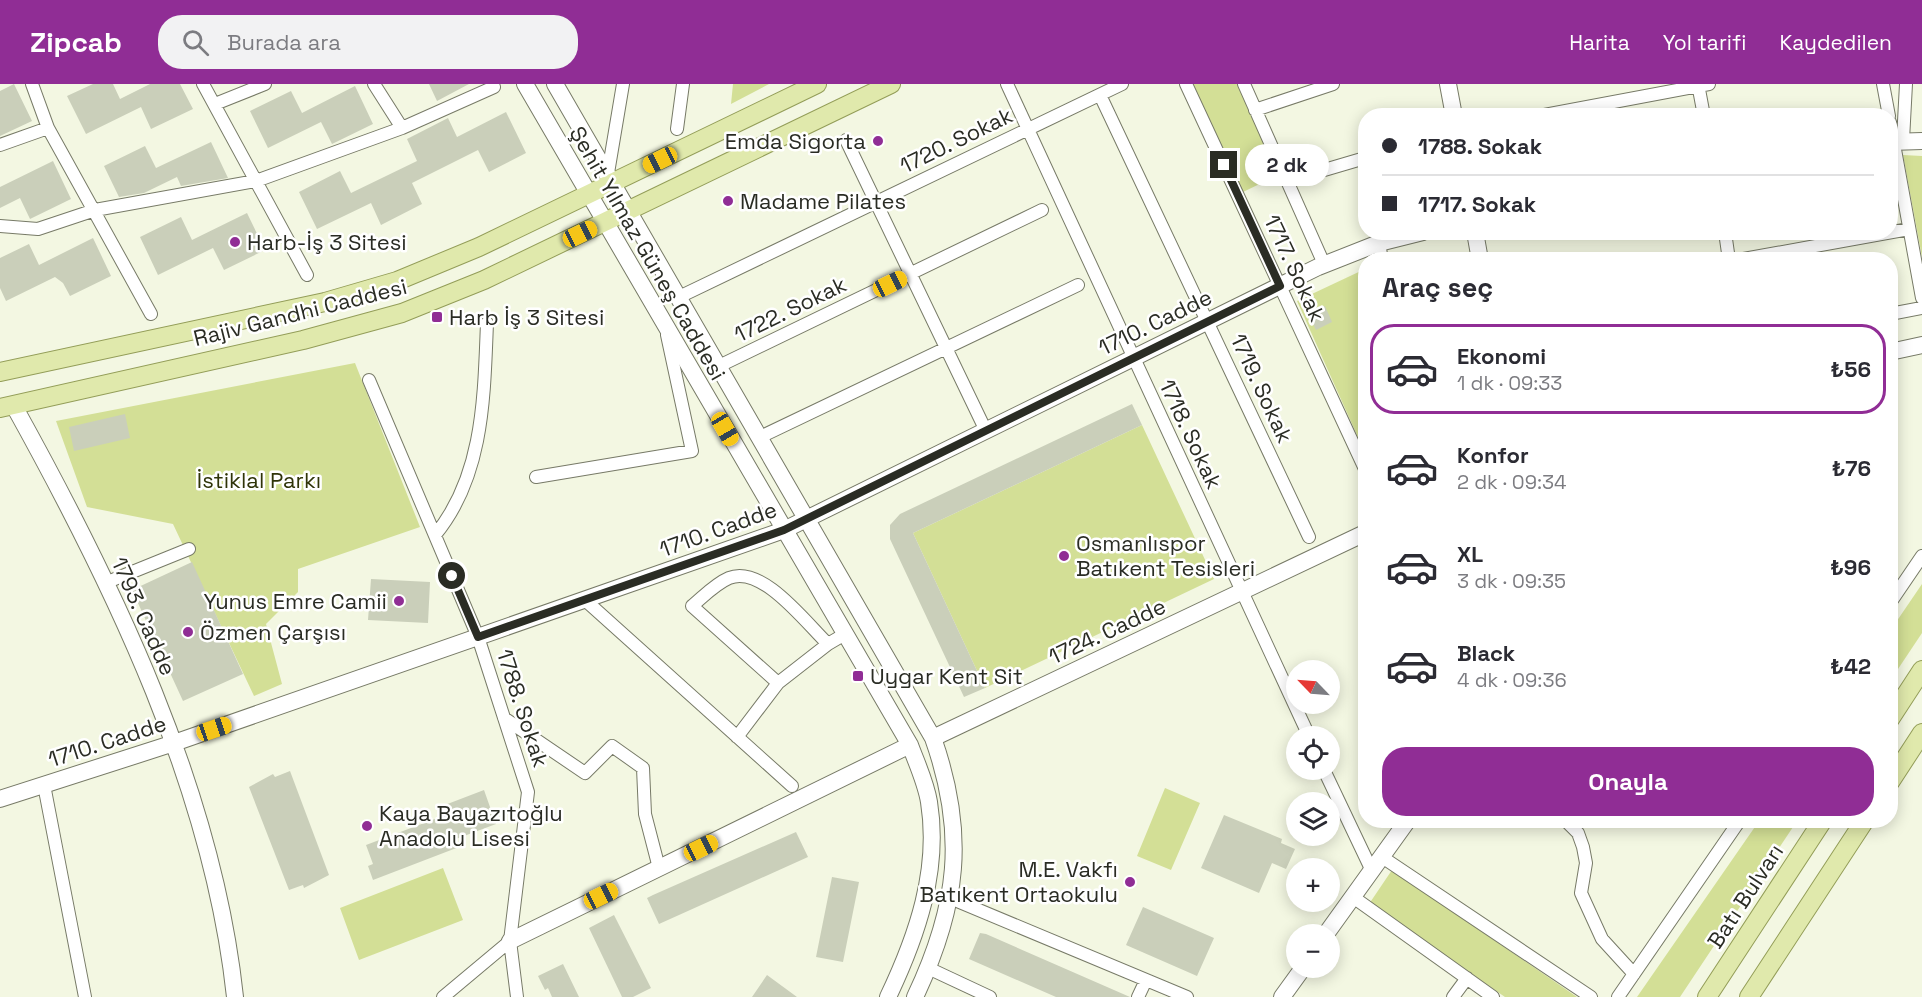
<!DOCTYPE html>
<html lang="tr">
<meta charset="utf-8">
<style>
body{margin:0;font-family:"Space Grotesk",sans-serif;background:#f2f2f3;color:#2b2b33;height:100vh;display:flex;flex-direction:column;font-size:22px;white-space:nowrap}
*{box-sizing:border-box;margin:0}
p{font-size:20px;color:#7c7c81}
.icon{flex:none;width:33px;height:33px;fill:none;stroke:currentColor;stroke-width:2;stroke-linecap:round;stroke-linejoin:round}
.map{position:relative;flex:1;overflow:hidden}
.sheet{position:absolute;left:1358px;top:168px;width:540px;height:576px;display:flex;flex-direction:column;background:#fff;border-radius:24px;box-shadow:0 3px 15px #0003}
.sheet>*{flex:none}
.banner{position:absolute;left:1358px;top:24px;width:540px;height:132px;border-radius:24px;box-shadow:0 3px 15px #0003;display:grid;align-content:center;height:132px;padding:0 24px;background:#fff}
.needle{width:39px;rotate:295deg}
.fabs{position:absolute;left:1286px;top:576px;display:grid;gap:12px}
.fabs a{display:grid;place-items:center;width:54px;height:54px;border-radius:50%;background:#fff;box-shadow:0 3px 15px #0003;font-size:30px}
.end{position:absolute;width:27px;height:27px;margin:-14px;border:8px solid #2a2c24;background:#fff;box-shadow:0 0 0 3px #fff}
.from{border-radius:50%}
.bubble{position:absolute;height:42px;border-radius:21px;background:#fff;box-shadow:0 3px 15px #0003;font-size:20px;font-weight:600;line-height:42px;text-align:center}
.car{position:absolute;width:18px;height:36px;margin:-18px -9px;border-radius:8px;box-shadow:0 0 4px 2px #0007;background:linear-gradient(#f5c518 24%,#345 0 40%,#f5c518 0 76%,#345 0 86%,#f5c518 0)}
.banner b{display:flex;align-items:center;gap:21px;height:57px;font-size:22px}
.banner b+b{border-top:2px solid #e1e1e2}
.banner i{width:15px;height:15px;background:#2b2b33}
ul{padding:0;list-style:none}
li{display:flex;align-items:center;gap:18px;height:90px;margin:0 12px 9px;padding:0 12px;border:3px solid transparent;border-radius:24px}
li div{flex:1}
li b{display:block;font-size:22px}
li em{font-style:normal;font-weight:600}
li.current{border-color:#902d95}
li>.icon{width:54px;height:54px;stroke-width:1.5}
h2{padding:0 24px;font-size:27px;line-height:72px}
.button{display:flex;gap:12px;margin-top:auto;padding:12px 24px}
.button a{flex:1;height:69px;border-radius:24px;background:#902d95;color:#fff;font-size:24px;font-weight:600;line-height:69px;text-align:center}
header{display:flex;align-items:center;gap:36px;box-sizing:border-box;height:84px;padding:0 30px;background:#902d95;color:#fff}
header strong{font-size:28px}
nav{display:flex;gap:33px;margin-inline-start:auto;font-size:21px}
.search{width:420px;height:54px;background:#f2f2f3;display:flex;align-items:center;gap:15px;box-sizing:border-box;padding:0 21px;border-radius:24px;color:#7c7c81;font-size:22px}
.map>svg:first-child{display:block}
</style>
<header>
<strong>Zipcab</strong>
<div class="search"><svg class="icon" aria-label="search" viewBox="0 0 24 24"><circle cx="10" cy="10" r="6"/><path d="M15 15l6 6"/></svg>Burada ara</div>
<nav><a>Harita</a><a>Yol tarifi</a><a>Kaydedilen</a></nav>
</header>
<div class="map">
<svg width="1922" height="913" viewBox="0 0 1922 913">
<rect width="100%" height="100%" fill="#f3f7e2"/>
<path fill="#d3df96" d="M733 0H769L731 20Z
M1191 0H1239L1280 90 1241 109Z
M1903 71 1922 72V173Z
M1365 185V369L1297 217Z
M355 279 420 443 298 485V508L266 540 282 600 254 612 173 440 87 423 56 337Z
M1142 341 1214 495 985 604 913 449Z
M1922 500V549L1890 597V547Z
M1165 704 1200 719 1171 786 1137 772Z
M1759 737H1797L1680 913H1637Z
M443 784 463 836 359 876 340 824Z
M1392 786 1577 913H1505L1369 820Z"/>
<path fill="#cacfba" d="M14 0 32 37 0 52V7Z
M93 0H113L120 15 150 0H180L193 25 151 45 141 23 86 50 67 12Z
M429 0H469L437 17Z
M355 2 373 40 332 60 321 38 268 64 250 27 291 7 302 29Z
M506 28 526 69 489 88 478 66 412 99 422 120 381 141 371 119 317 145 299 108 340 87 351 109 417 77 407 55 448 34 457 53Z
M211 58 228 94 181 102 177 93 144 109 119 113 104 82 145 62 156 84Z
M53 77 71 115 30 135 20 114 0 124V103Z
M247 129 265 166 224 186 213 164 158 191 140 153 181 133 192 156Z
M93 154 111 192 70 212 63 199 55 193 6 217 0 204V174L29 160 39 181Z
M1325 222 1332 238 1316 246 1308 230Z
M1132 320 1142 341 913 449 985 604 964 613 890 455V441L900 430Z
M125 330 130 354 74 367 69 343Z
M192 478 243 590 183 617 132 506Z
M371 495 430 498 428 539 368 536Z
M290 687 329 791 304 804 303 801 289 806 249 703 273 690 275 693Z
M484 706 496 740 456 755 459 763 373 796 368 782 373 780 366 761 440 733 437 724Z
M1224 731 1282 755 1281 759 1295 765 1286 785 1272 779 1259 809 1201 784Z
M796 748 808 773 659 840 647 814 653 811Z
M832 793 859 798 843 878 816 873Z
M1143 823 1214 854 1197 892 1126 861Z
M614 831 651 904 633 913H622L589 844Z
M980 849 986 850 1130 913H1056L969 875Z
M563 880 579 913H552L548 904 545 906 538 892Z
M767 891 797 913H752Z"/>
<g fill="none" stroke-linecap="round" stroke-linejoin="round">
<g stroke="#777a67" stroke-width="14">
<path id="street" d="M32 0 48 44 151 230
M203 0 307 191
M374 0 402 44
M1007 0 1309 652
M1186 0 1365 385
M1244 0 1324 180
M1698 0 1704 32
M1883 0 1889 32
M1100 11 1309 453
M215 20 265 0
M1255 26 1333 0
M1539 32 1709 0
M1890 38 1922 214
M677 45 683 0
M846 56 986 347
M1903 56 1906 0
M0 61 48 44
M608 89 623 0
M1287 97 1365 74
M0 142 38 145 95 126 256 97 402 44 494 3
M1725 148 1729 176
M1379 159 1382 176
M1738 176 1909 145
M679 213 1122 0
M1890 230 1922 224
M719 282 1042 126
M369 296 478 553 528 708 510 857 517 913
M760 353 1078 201
M536 393 692 367 667 251
M435 451C484 392 484 312 487 239
M105 499 189 465
M585 516 792 702
M1890 519 1922 472
M778 599 692 522C704 512 715 500 729 494 762 480 806 539 828 560
M504 634 585 689 612 662 643 684 645 730 659 784
M737 653 778 599 828 560 845 550
M1324 686 1372 787
M44 701 85 913
M1565 736 1578 749 1583 763 1586 779 1581 809 1602 855 1634 890
M1382 773 1591 913
M1353 813 1493 913
M950 814 1187 913
M928 884 990 913
M443 913 510 857
M1138 913 1146 896
M1453 913 1467 894
M1618 913 1740 736"/>
</g>
<g stroke="#777a67" stroke-width="18">
<path id="secondary" d="M525 0 910 661C917 680 926 699 929 718 940 786 917 852 888 913
M555 0 933 654C967 750 958 822 915 913
M1448 0 1454 32
M1890 58 1922 57
M1475 148 1480 176
M1890 268 1922 261
M14 322C114 502 213 706 235 913
M933 654 1365 449
M0 715 174 659 784 446 1318 183 1379 159 1423 148
M1326 850 1408 736
M510 857 910 661
M1282 913 1303 884"/>
</g>
<g stroke="#939d58" stroke-width="20">
<path id="primary" d="M0 288 325 218 397 197 479 163 817 0
M0 324 303 256 402 229 484 196 891 0
M1890 635 1922 586
M1890 698 1922 649
M1707 913 1823 736
M1749 913 1865 736"/>
</g>
<use href="#street" stroke="#fff" stroke-width="12"/>
<use href="#secondary" stroke="#fff" stroke-width="16"/>
<use href="#primary" stroke="#e0e9ac" stroke-width="18"/>
</g>
<g fill="none" stroke-linecap="round" stroke-linejoin="round">
<path stroke="#2a2c24" stroke-width="8" d="M452 492 478 553 784 446 1280 202 1224 81"/>
</g>
<g fill="#902d95" stroke="#fff" stroke-width="2">
<circle cx="878" cy="57" r="6"/>
<circle cx="728" cy="117" r="6"/>
<circle cx="235" cy="158" r="6"/>
<rect x="431" y="227" width="12" height="12" rx="3"/>
<circle cx="1064" cy="472" r="6"/>
<circle cx="399" cy="517" r="6"/>
<circle cx="188" cy="548" r="6"/>
<rect x="852" y="586" width="12" height="12" rx="3"/>
<circle cx="367" cy="742" r="6"/>
<circle cx="1130" cy="798" r="6"/>
</g>
<g text-anchor="middle" dominant-baseline="central" stroke-width="5" stroke-linejoin="round" paint-order="stroke">
<g font-size="22" fill="#2a2c24" stroke="#fff">
<text transform="translate(956 56) rotate(-26)">1720. Sokak</text>
<text transform="translate(648 169) rotate(60)">Şehit Yılmaz Güneş Caddesi</text>
<text transform="translate(1295 184) rotate(65)">1717. Sokak</text>
<text transform="translate(790 225) rotate(-26)">1722. Sokak</text>
<text transform="translate(300 228) rotate(-14)">Rajiv Gandhi Caddesi</text>
<text transform="translate(1155 238) rotate(-26)">1710. Cadde</text>
<text transform="translate(1262 304) rotate(65)">1719. Sokak</text>
<text transform="translate(1191 350) rotate(65)">1718. Sokak</text>
<text transform="translate(718 445) rotate(-20)">1710. Cadde</text>
<text transform="translate(144 532) rotate(66)">1793. Cadde</text>
<text transform="translate(1107 547) rotate(-25)">1724. Cadde</text>
<text transform="translate(523 624) rotate(72)">1788. Sokak</text>
<text transform="translate(107 657) rotate(-18)">1710. Cadde</text>
<text transform="translate(1745 812) rotate(-57)">Batı Bulvarı</text>
</g>
<g font-size="22" fill="#2a2c24" stroke="#fff" text-anchor="start">
<text x="866" y="57" text-anchor="end">Emda Sigorta</text>
<text x="740" y="117">Madame Pilates</text>
<text x="247" y="158">Harb-İş 3 Sitesi</text>
<text x="449" y="233">Harb İş 3 Sitesi</text>
<text x="1076" y="459">Osmanlıspor<tspan x="1076" dy="25">Batıkent Tesisleri</tspan></text>
<text x="387" y="517" text-anchor="end">Yunus Emre Camii</text>
<text x="200" y="548">Özmen Çarşısı</text>
<text x="870" y="592">Uygar Kent Sit</text>
<text x="379" y="729">Kaya Bayazıtoğlu<tspan x="379" dy="25">Anadolu Lisesi</tspan></text>
<text x="1118" y="785" text-anchor="end">M.E. Vakfı<tspan x="1118" dy="25">Batıkent Ortaokulu</tspan></text>
</g>
<g font-size="22" fill="#2f3408" stroke="#fff">
<text x="259" y="396">İstiklal Parkı</text>
</g>
</g>
</svg>
<div class="fabs">
<a><svg class="needle" viewBox="-14 -14 28 28"><path d="M0-13l5 13h-10z" fill="#e53935"/><path d="M0 13l5-13h-10z" fill="#7c7c81"/></svg></a>
<a><svg class="icon" aria-label="locate" viewBox="0 0 24 24"><circle cx="12" cy="12" r="6"/><path d="M12 2v4M12 18v4M2 12h4M18 12h4"/></svg></a>
<a><svg class="icon" aria-label="layers" viewBox="0 0 24 24"><path d="M12 4l9 5-9 5-9-5zM3 14l9 5 9-5"/></svg></a>
<a>+</a>
<a>−</a>
</div>
<i class="end from" style="left:452px;top:492px"></i>
<i class="end" style="left:1224px;top:81px"></i>
<div class="bubble" style="left:1245px;top:60px;width:84px">2 dk</div>
<i class="car" style="left:660px;top:76px;rotate:244deg"></i>
<i class="car" style="left:580px;top:150px;rotate:64deg"></i>
<i class="car" style="left:890px;top:200px;rotate:64deg"></i>
<i class="car" style="left:725px;top:345px;rotate:150deg"></i>
<i class="car" style="left:214px;top:645px;rotate:71deg"></i>
<i class="car" style="left:701px;top:764px;rotate:64deg"></i>
<i class="car" style="left:601px;top:812px;rotate:64deg"></i>
<div class="banner">
<b><i class="from"></i>1788. Sokak</b>
<b><i></i>1717. Sokak</b>
</div>
<section class="sheet">
<h2>Araç seç</h2>
<ul>
<li class="current"><svg class="icon" aria-label="car" viewBox="0 0 24 24"><path d="M5 17H2v-5l4-1 3-4h7l3 4 3 1v5h-3M9 17h6M6 11h13"/><circle cx="7" cy="17" r="2"/><circle cx="17" cy="17" r="2"/></svg><div><b>Ekonomi</b><p>1 dk · 09:33</p></div><em>₺56</em></li>
<li><svg class="icon" aria-label="car" viewBox="0 0 24 24"><path d="M5 17H2v-5l4-1 3-4h7l3 4 3 1v5h-3M9 17h6M6 11h13"/><circle cx="7" cy="17" r="2"/><circle cx="17" cy="17" r="2"/></svg><div><b>Konfor</b><p>2 dk · 09:34</p></div><em>₺76</em></li>
<li><svg class="icon" aria-label="car" viewBox="0 0 24 24"><path d="M5 17H2v-5l4-1 3-4h7l3 4 3 1v5h-3M9 17h6M6 11h13"/><circle cx="7" cy="17" r="2"/><circle cx="17" cy="17" r="2"/></svg><div><b>XL</b><p>3 dk · 09:35</p></div><em>₺96</em></li>
<li><svg class="icon" aria-label="car" viewBox="0 0 24 24"><path d="M5 17H2v-5l4-1 3-4h7l3 4 3 1v5h-3M9 17h6M6 11h13"/><circle cx="7" cy="17" r="2"/><circle cx="17" cy="17" r="2"/></svg><div><b>Black</b><p>4 dk · 09:36</p></div><em>₺42</em></li>
</ul>
<div class="button"><a>Onayla</a></div>
</section>
</div>
